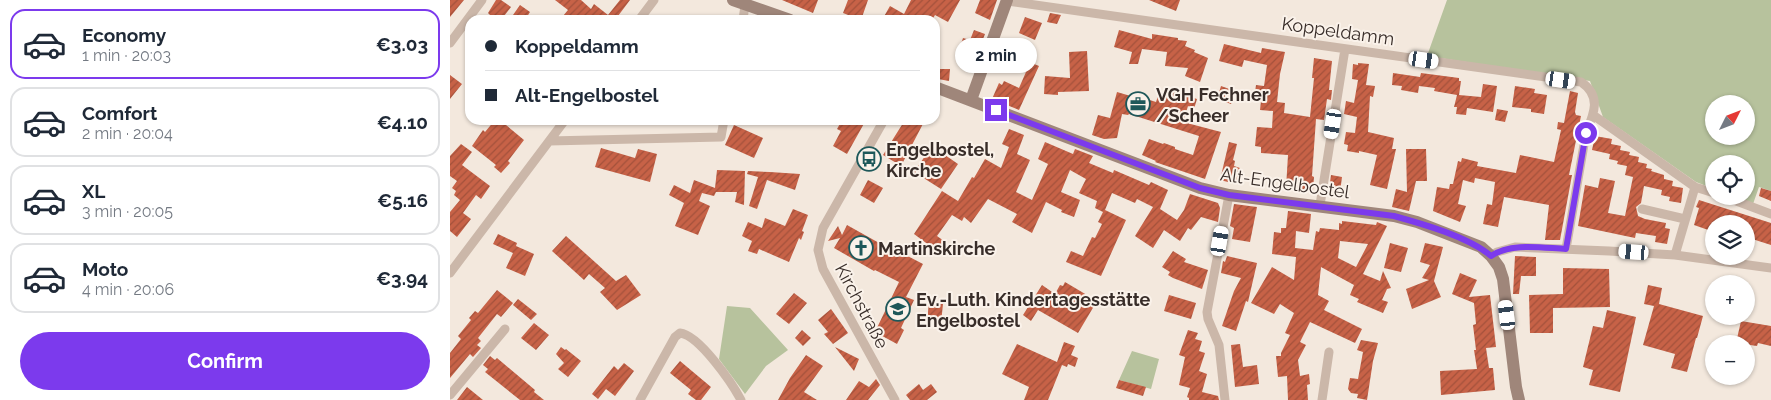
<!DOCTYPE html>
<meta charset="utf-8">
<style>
body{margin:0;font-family:Raleway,sans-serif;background:#f6f6f7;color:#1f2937;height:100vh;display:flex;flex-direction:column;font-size:19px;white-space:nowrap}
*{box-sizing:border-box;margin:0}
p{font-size:16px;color:#747a83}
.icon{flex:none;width:28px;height:28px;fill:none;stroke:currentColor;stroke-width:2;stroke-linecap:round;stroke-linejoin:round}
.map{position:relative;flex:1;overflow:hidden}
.side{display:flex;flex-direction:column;background:#fff;width:450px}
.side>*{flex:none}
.top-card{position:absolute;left:15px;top:15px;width:475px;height:110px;border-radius:15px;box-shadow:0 1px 4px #0004;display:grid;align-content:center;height:110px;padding:0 20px;background:#fff}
.needle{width:32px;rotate:48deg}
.buttons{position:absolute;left:1255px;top:95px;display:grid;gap:10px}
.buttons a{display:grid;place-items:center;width:50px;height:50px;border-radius:50%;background:#fff;box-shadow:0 1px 4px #0004;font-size:25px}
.end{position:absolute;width:22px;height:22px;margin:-11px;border:6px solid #7c3aed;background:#fff;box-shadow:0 0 0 2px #fff}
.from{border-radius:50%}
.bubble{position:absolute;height:35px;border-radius:18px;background:#fff;box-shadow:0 1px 4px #0004;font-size:16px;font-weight:700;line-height:35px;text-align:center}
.car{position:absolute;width:15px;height:30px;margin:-15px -8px;border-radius:6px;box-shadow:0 0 4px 1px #0007;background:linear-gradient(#fff 24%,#345 0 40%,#fff 0 76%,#345 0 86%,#fff 0)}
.top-card b{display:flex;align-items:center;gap:18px;height:48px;font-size:19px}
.top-card b+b{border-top:1px solid #e0e1e3}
.top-card i{width:12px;height:12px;background:#1f2937}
ul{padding:9px 0 0;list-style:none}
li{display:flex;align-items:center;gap:15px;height:70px;margin:0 10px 8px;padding:0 10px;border:2px solid #e0e1e3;border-radius:15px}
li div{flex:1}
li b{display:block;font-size:19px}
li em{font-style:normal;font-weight:700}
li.active{border-color:#7c3aed}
li>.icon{width:45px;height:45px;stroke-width:1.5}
.button{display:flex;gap:10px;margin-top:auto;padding:10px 20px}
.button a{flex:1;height:58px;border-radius:30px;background:#7c3aed;color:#fff;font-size:20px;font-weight:700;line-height:58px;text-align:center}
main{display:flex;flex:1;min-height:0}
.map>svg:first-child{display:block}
</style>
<main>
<section class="side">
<ul>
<li class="active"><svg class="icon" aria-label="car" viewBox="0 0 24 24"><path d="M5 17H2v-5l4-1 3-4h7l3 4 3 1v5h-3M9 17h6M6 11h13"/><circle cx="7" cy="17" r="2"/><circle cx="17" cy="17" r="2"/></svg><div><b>Economy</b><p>1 min · 20:03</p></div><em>€3.03</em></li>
<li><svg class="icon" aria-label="car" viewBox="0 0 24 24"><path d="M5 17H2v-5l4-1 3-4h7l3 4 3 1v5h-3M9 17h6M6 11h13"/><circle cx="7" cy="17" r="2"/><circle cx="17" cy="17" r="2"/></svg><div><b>Comfort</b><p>2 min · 20:04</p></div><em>€4.10</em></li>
<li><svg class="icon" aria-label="car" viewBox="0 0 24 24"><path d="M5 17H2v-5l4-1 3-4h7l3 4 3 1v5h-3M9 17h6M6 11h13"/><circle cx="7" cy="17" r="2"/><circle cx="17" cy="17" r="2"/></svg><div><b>XL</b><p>3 min · 20:05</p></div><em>€5.16</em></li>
<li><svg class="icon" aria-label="car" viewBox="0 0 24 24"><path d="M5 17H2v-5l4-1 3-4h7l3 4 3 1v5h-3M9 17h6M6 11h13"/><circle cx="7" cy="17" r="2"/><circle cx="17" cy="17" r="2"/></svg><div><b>Moto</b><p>4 min · 20:06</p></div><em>€3.94</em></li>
</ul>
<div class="button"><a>Confirm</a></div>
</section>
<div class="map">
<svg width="1321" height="400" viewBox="0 0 1321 400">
<defs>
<pattern id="building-hatch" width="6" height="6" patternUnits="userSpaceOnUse" patternTransform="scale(1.25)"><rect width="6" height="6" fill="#c76247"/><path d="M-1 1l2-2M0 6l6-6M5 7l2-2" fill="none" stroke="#a3513b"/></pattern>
</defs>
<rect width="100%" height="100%" fill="#f3e8dd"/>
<path fill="#b7c29d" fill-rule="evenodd" d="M997 0H1321V191L1309 187 1303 204 1283 196H1296V164H1264V189L1246 182 1153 117 1140 81 977 56ZM1264 104H1296V136H1264Z
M277 306 300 308 338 350 316 366 295 394 269 359Z
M682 351 709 359 701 389 669 380Z"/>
<path fill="url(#building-hatch)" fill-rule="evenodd" d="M0 0H14L0 17Z
M46 0H51L61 7 51 20H37L40 15 38 13Z
M105 0H131L141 9 144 4 158 15 170 0H180L165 20H119L113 16 118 10Z
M332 0H368L363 13Z
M398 0H418L411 20 393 13Z
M461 0H510L498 22 485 15 482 20H432L440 6 454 14Z
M530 0H547L540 20 525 13Z
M699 0H730L726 11Z
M70 5 80 12 75 20H70L63 15Z
M600 13 611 15 607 24 597 22Z
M575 17 592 23 585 40 569 33Z
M524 30 535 34 523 65 506 59 513 38 520 40Z
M669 30 702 39V34L728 38V40L737 41 735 46 745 50 744 52 758 58 750 82 735 76 738 68 715 66 717 52 692 49 688 64H679L682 52 664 47Z
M562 44 581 51 577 61 589 66 569 110 542 99 549 83 552 85 554 81 569 88 576 72 555 63Z
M774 44 811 53 812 48 835 52 830 74 827 102 835 103 834 113 860 117 864 78H862L864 58 882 61 879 90H882L881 100 877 99 874 120 866 119 862 176 864 177 863 190 836 188 838 155 811 153V147L805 146 807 127 822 128 823 111 810 110 811 101 804 100 806 85 814 86 817 65 794 60 792 67 769 61Z
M637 51 639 91 608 92V95L594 94 595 76 620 78 619 52Z
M908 63 919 64 916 85 925 86 923 97 920 96 918 132 944 138 942 149H946L937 189 920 185 927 155 909 151V153L897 151 898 145 894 144 896 132 905 133 907 117 894 114 896 101 904 103 908 80 902 79 903 64 908 65Z
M489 69H500L499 81 488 79Z
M943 73 970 77 971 73 1009 78V81H1011L1009 95 1031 97 1033 84 1047 86 1043 112 1017 108 1016 115 1006 114 1007 107H1004L1007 95 984 91 985 88 969 86 968 93 951 90 952 86 942 85Z
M0 75 12 84 0 99Z
M771 86 785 91 781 104 767 99Z
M1065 86 1085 89 1084 93 1097 95 1094 114 1081 112V109L1062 107Z
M720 90 747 99 744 109 738 106 733 122 771 132 755 179 705 162 706 161 692 155 699 139 713 144 714 143 725 147V149L743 155 749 136 679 114 678 115 672 114 667 138 654 139 642 135 648 115 660 118 667 92 684 97V95L706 102 708 96 713 98 715 91 720 93Z
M1120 91 1128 93 1125 112 1126 115 1131 116 1119 175H1122L1110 240H1095L1099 205 1054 197 1048 227 1033 224 1037 204 1042 205 1045 182 1025 178 1024 183 1013 180 1008 204 1016 206 1010 222 983 211 987 187 999 189 1000 184H1003L1008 161 1011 162 1012 158 1028 162 1027 166 1066 173 1070 155 1104 162 1111 130 1107 129 1108 122 1114 123Z
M1047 109 1058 111 1055 122 1045 120Z
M45 120H50L74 140 58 161 60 163 51 173 44 167 46 165 22 146 33 130 35 132Z
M392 120H416L397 154 383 146 391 131 387 129Z
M455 120H475L452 164H448L433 155Z
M284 125 313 138 304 158 275 145Z
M559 129 574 135 567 154 580 160 566 192 582 200 598 164 588 159 595 142 623 154 625 149 643 156 639 163 663 173 664 170 699 185 701 182 718 190 710 209 727 220 734 210 740 194 768 203 770 208 768 222 751 217 741 230 738 228 730 241 714 230 703 248 685 236 703 207 687 199 685 203 662 193 655 210 676 220 651 276 616 262 621 251 633 256 642 237 645 238 652 224 648 222 653 212 645 208 647 201 629 193 636 179 620 170 611 192 630 200 624 217 611 212 612 210 596 202 582 233 562 222 567 214 538 199 521 223 514 217 512 221 502 215 487 236 494 241 487 251 464 234 492 191 508 201 522 177 524 178 535 159 551 168 559 147 552 144Z
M1145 136 1162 139 1161 144 1171 146 1170 150 1180 152 1179 155 1189 157 1188 162 1197 164 1196 168 1202 169 1201 171 1214 175V179L1223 181 1222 186 1233 188 1231 203 1219 201 1220 197 1211 195 1212 190 1194 186 1191 203 1186 207 1188 216 1195 219 1216 223 1215 228 1220 229 1217 244 1205 242 1206 236 1186 233 1185 238 1128 226 1135 185 1148 188 1150 178 1165 181 1158 213 1175 216 1183 177 1175 175 1177 166 1167 164 1168 161 1159 159 1160 154 1142 150Z
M779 142 787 144 783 160 785 161 784 166 790 168 786 184 770 180Z
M11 144 22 152 12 165 40 186 31 199 26 195 13 213 21 219 7 237 0 231V212L10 200 4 195 6 191 2 188 7 181 0 176V156Z
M482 146 508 164 491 189 464 172Z
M151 148 185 158 188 149 207 154 200 182 145 167Z
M956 149H976L977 181H966L959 211 942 207 946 189 957 192Z
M267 170 295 171 294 205 285 202 287 192H266L264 196 252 193 249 201 260 206 248 235 225 226 234 203 219 195 224 185 240 193 244 180 265 188Z
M298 171 320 172 350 174 345 190 317 180 307 209 299 206 308 177 297 174Z
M881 175 892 177 890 192 879 190Z
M418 180 433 188 424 203 410 195Z
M1311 188 1321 191V201L1309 196Z
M1249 200 1321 223V245L1296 237V224H1264V232L1244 225 1249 208 1246 207Z
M784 204 807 207 800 242 782 239 784 228 780 226Z
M343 209 358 215 352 231 354 232 351 240 349 238 339 262 309 249 307 254 298 251 302 241 292 236 298 222 312 228 315 218 335 226Z
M838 211 861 214 859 233 846 231 845 248 863 250 866 231 869 232 870 228 889 230V223L892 224V221L926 225 927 222 937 226 913 274 930 281 933 271 941 288 937 289 932 300 938 302 933 313 907 302 909 299 900 295 904 285 871 267 868 295 879 301 874 310 912 329 905 343 860 322 850 342 856 345 848 360 850 376 859 374 860 384 857 385 858 400H838L837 376 828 377 826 356H831V353L840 335 835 333 844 313 830 304 824 314 801 303 822 267 844 280 846 257 822 254 824 232 831 233V228H836ZM890 241 918 244 906 267 888 258Z
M397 225 447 253 448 251 473 264 456 297 464 300 451 328 454 330 447 344 425 332 449 282 425 270 424 271 384 248 390 238 378 241 388 226 392 235Z
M48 234 67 243 66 246 84 254 75 276 56 268 63 253 43 244Z
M116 236 166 281 176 275 191 295 167 310 150 292 155 288 139 274 134 280 102 251Z
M940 243 958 248 951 272 934 268Z
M975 243 993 247 984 281 991 297 962 309 956 289 979 280 972 278 980 265 970 262Z
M723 251 736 259 734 262 758 270 752 289 723 278 718 275 720 272 712 267Z
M777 256 807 263 798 302 796 301 786 331 772 326 784 291 791 278 771 273 773 261 775 262Z
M1065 256 1086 257V276H1071L1069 294H1063Z
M1113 268 1159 269 1160 307 1103 308V333H1080L1079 295 1113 294Z
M1010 273 1027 280 1019 297 1040 295 1046 347 1036 348 1039 368H1043L1045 390 991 395 990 371 1027 369 1024 350H1026L1023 325 1026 324 1024 303 1002 294Z
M615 282 647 301 628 333 588 310 581 321 573 315 592 285 605 294 610 285 613 286Z
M1198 285 1212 288 1209 304 1253 316 1247 338H1246L1237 372 1221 368 1225 354 1193 345 1204 306 1194 304Z
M47 290 63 303 51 317 47 314 28 338 31 341 27 345 31 348 23 357 20 354 0 378V353L11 339 8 336 21 320 19 318 25 311 28 313Z
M344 293 357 303 339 324 326 314Z
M719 295 746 303 741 319 714 311Z
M68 299 87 314 81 320 63 305Z
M479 302 493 304 491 323 477 322Z
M381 309 398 333 383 344 374 334 378 332 368 320Z
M1157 310 1186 317 1170 392 1139 385 1143 370 1133 367 1143 326 1153 328Z
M1291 321 1321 326V346L1308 343 1307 346 1286 343Z
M84 323 99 335 86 350 71 338Z
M352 330 361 338 353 346 345 338Z
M738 330 748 333 745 339 752 341 749 351 755 353 749 371 757 374 752 392 768 396 769 400H739V398L737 397 740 388 729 385 735 357 729 355Z
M911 340 928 343 923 361 917 400 907 398 908 394 901 393 898 389 900 378 908 379 913 352 907 350Z
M614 342 625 346 621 355 628 358 625 367 618 364 617 367 612 365 598 400H574L579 387 552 374 567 344 607 362Z
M790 344 793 367 807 365 809 384 785 387 781 345Z
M111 347 115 350 116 349 131 361 118 377 108 369 114 363 106 354Z
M385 347 409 359 404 371Z
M356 355 373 366 354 392 367 400H328L340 378Z
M40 356 45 360 47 358 85 390 84 392 94 400H70L35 372 38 369 33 365Z
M230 361 261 387 251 400H246L238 394 241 390 220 373Z
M174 363 184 371 165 396 156 389 148 399 142 394 164 366 168 370Z
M426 379 430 385 418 400H396L409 381 419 387Z
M669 380 696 387 693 396 666 388Z
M469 384 473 390 481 384 487 392 477 400H460L456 395Z
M17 387 33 400H7Z"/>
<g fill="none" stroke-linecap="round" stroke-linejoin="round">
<path stroke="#cbb7a9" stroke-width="9" d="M557 1 1131 82C1152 96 1144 114 1136 133L1116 249
M189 20 204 0
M293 20 295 5
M0 43 32 0
M1143 115 1245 187 1225 255
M434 120 373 228 368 250 373 269 445 400
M99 141 271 137 274 120
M1245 187 1264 193
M1273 196 1321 214
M870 205 895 49
M1192 209 1235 219
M1041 256 1047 252 1065 247 1159 251 1225 255 1321 268
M0 273 115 120
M0 395 55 329
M190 400 225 337 230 333C249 335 282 383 291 400
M775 400 769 345 758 319 757 312 779 195
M872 400 879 352"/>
<path stroke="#9f867a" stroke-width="12" d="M283 0 340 20
M485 87 750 188 779 195 944 216 967 222 1031 247 1041 256 1049 267 1053 279 1066 387 1069 400
M521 100 557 0"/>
</g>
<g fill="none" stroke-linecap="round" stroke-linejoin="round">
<path stroke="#7c3aed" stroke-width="6" d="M546 110 750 188 779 195 944 216C973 224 1019 237 1041 256 1061 242 1093 248 1116 249L1136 133"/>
</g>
<defs>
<g id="office-ring" transform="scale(1.25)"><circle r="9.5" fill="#faf2ea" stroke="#1e585a" stroke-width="1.5"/><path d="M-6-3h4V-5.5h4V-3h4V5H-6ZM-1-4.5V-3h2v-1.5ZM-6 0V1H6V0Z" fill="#1e585a"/></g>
<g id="bus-ring" transform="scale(1.25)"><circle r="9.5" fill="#faf2ea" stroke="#1e585a" stroke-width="1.5"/><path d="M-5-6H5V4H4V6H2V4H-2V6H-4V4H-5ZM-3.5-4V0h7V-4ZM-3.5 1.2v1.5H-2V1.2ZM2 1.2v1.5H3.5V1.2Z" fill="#1e585a"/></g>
<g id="church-ring" transform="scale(1.25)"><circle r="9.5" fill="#faf2ea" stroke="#1e585a" stroke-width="1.5"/><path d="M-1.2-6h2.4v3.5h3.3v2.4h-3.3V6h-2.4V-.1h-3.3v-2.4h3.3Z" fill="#1e585a"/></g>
<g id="school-ring" transform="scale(1.25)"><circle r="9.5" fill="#faf2ea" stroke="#1e585a" stroke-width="1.5"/><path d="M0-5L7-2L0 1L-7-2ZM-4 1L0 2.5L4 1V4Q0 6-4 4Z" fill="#1e585a"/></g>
</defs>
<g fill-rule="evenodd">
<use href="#office-ring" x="688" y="104"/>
<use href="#bus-ring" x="419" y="159"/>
<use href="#church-ring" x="411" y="248"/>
<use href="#school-ring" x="448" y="309"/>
</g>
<g text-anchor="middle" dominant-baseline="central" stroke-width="4" stroke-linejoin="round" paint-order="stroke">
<g font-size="18" fill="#382d29" stroke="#faf2ea">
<text transform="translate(888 31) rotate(8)">Koppeldamm</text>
<text transform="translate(835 183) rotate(8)">Alt-Engelbostel</text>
<text transform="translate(412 306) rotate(62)">Kirchstraße</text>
</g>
<g font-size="18" font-weight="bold" fill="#382d29" stroke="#faf2ea" text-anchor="start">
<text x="706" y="94">VGH Fechner<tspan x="706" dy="21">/Scheer</tspan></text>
<text x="436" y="149">Engelbostel,<tspan x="436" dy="21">Kirche</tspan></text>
<text x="428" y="248">Martinskirche</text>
<text x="466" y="299">Ev.-Luth. Kindertagesstätte<tspan x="466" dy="21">Engelbostel</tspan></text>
</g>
</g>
</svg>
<div class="buttons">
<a><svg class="needle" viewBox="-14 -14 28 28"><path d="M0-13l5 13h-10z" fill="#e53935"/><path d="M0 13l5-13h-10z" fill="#747a83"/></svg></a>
<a><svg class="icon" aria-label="locate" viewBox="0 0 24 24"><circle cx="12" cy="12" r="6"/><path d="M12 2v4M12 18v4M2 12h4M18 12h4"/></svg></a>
<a><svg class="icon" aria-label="layers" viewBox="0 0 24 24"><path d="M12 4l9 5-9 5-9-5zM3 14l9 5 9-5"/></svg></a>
<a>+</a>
<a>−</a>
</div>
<i class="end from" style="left:1136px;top:133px"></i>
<i class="end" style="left:546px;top:110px"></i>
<div class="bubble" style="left:505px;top:38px;width:82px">2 min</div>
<i class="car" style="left:974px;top:60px;rotate:98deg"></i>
<i class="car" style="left:1111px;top:80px;rotate:98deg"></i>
<i class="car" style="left:883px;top:124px;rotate:189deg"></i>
<i class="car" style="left:770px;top:241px;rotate:10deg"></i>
<i class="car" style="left:1184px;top:252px;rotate:274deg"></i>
<i class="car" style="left:1057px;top:315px;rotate:353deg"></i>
<div class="top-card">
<b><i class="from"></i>Koppeldamm</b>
<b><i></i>Alt-Engelbostel</b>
</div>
</div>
</main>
